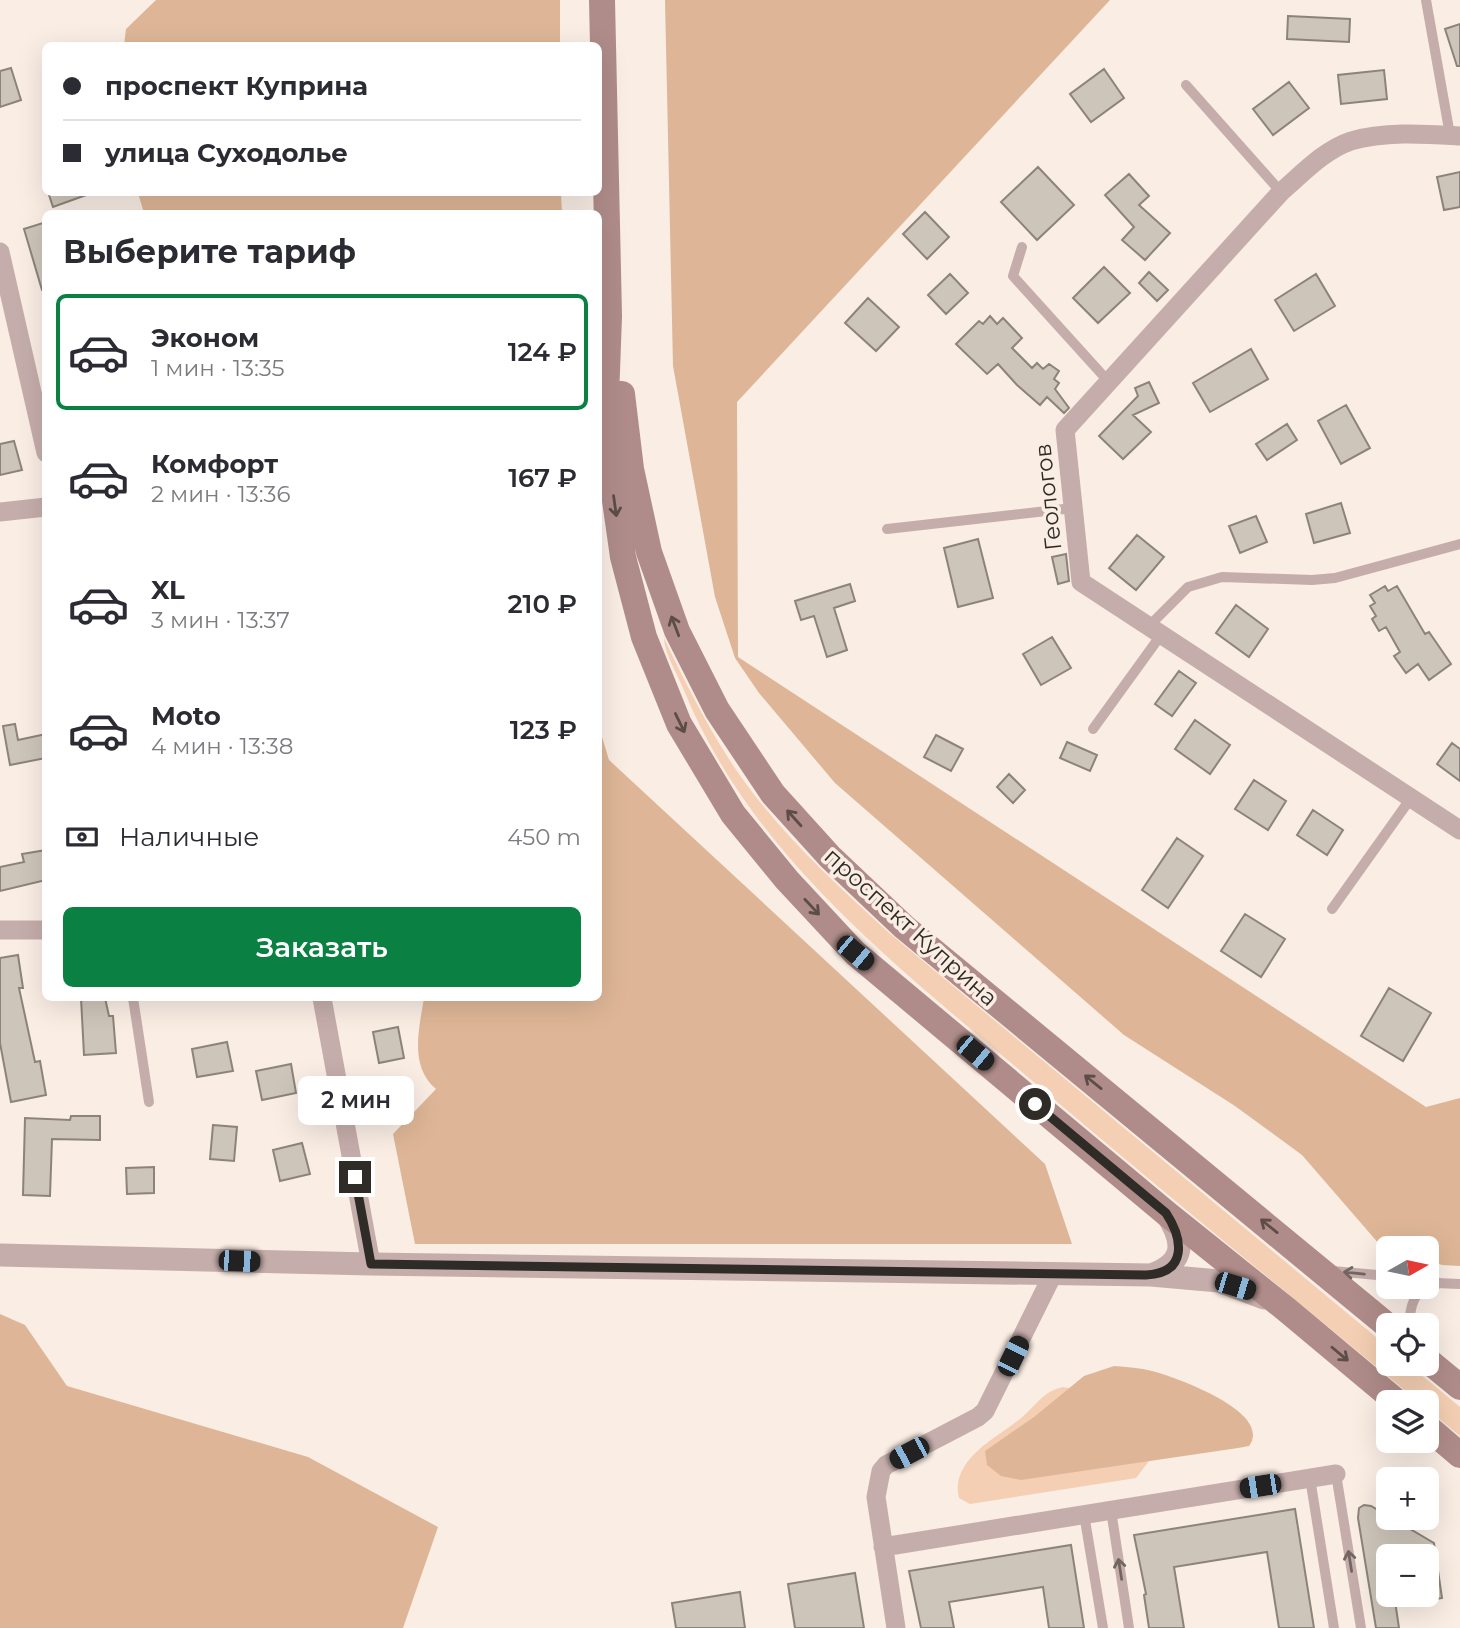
<!DOCTYPE html>
<html lang="ru">
<meta charset="utf-8">
<style>
body{margin:0;font-family:Montserrat,sans-serif;background:#f2f2f3;color:#2b2b33;height:100vh;display:flex;flex-direction:column;font-size:26px;white-space:nowrap}
*{box-sizing:border-box;margin:0}
p{font-size:23px;color:#7c7c81}
.icon{flex:none;width:38px;height:38px;fill:none;stroke:currentColor;stroke-width:2;stroke-linecap:round;stroke-linejoin:round}
.map{position:relative;flex:1;overflow:hidden}
.panel{position:absolute;left:42px;top:210px;width:560px;height:791px;display:flex;flex-direction:column;background:#fff;border-radius:10px;box-shadow:0 7px 28px #0002}
.panel>*{flex:none}
.guide{position:absolute;left:42px;top:42px;width:560px;height:154px;border-radius:10px;box-shadow:0 7px 28px #0002;display:grid;align-content:center;height:154px;padding:0 21px;background:#fff}
.needle{width:46px;rotate:81deg}
.tools{position:absolute;left:1376px;top:1236px;display:grid;gap:14px}
.tools a{display:grid;place-items:center;width:63px;height:63px;border-radius:10px;background:#fff;box-shadow:0 7px 28px #0002;font-size:35px}
.end{position:absolute;width:32px;height:32px;margin:-16px;border:9px solid #2f2b27;background:#fff;box-shadow:0 0 0 4px #fff}
.from{border-radius:50%}
.bubble{position:absolute;height:49px;border-radius:10px;background:#fff;box-shadow:0 7px 28px #0002;font-size:23px;font-weight:600;line-height:49px;text-align:center}
.car{position:absolute;width:21px;height:42px;margin:-21px -10px;border-radius:9px;box-shadow:0 0 5px 2px #0007;background:linear-gradient(#222 24%,#8ab4d8 0 40%,#222 0 76%,#8ab4d8 0 86%,#222 0)}
.guide b{display:flex;align-items:center;gap:24px;height:66px;font-size:26px}
.guide b+b{border-top:2px solid #e1e1e2}
.guide i{width:18px;height:18px;background:#2b2b33}
ul{padding:0;list-style:none}
li{display:flex;align-items:center;gap:21px;height:116px;margin:0 14px 10px;padding:0 7px;border:4px solid transparent;border-radius:10px}
li div{flex:1}
li b{display:block;font-size:26px}
li em{font-style:normal;font-weight:600}
li.selected{border-color:#0b8043}
li>.icon{width:63px;height:63px;stroke-width:1.5}
h2{padding:0 21px;font-size:32px;line-height:84px}
.pay{display:flex;align-items:center;gap:18px;height:77px;padding:0 21px;font-size:26px}
.pay p{margin-inline-start:auto}
.button{display:flex;gap:14px;margin-top:auto;padding:14px 21px}
.button a{flex:1;height:80px;border-radius:10px;background:#0b8043;color:#fff;font-size:28px;font-weight:600;line-height:80px;text-align:center}
.map>svg:first-child{display:block}
</style>
<div class="map">
<svg width="1460" height="1628" viewBox="0 0 1460 1628">
<rect width="100%" height="100%" fill="#f9ede4"/>
<path fill="#f4cfb3" d="M664 638C683 678 703 718 727 756 770 824 829 878 888 932L1388 1347V1363H1407L1460 1407V1436L1426 1408V1402H1419C1291 1296 1162 1191 1036 1084 902 970 751 857 683 688 677 674 664 651 664 638Z
M1063 1387 1088 1392 1166 1439 1136 1478 970 1504 959 1498C950 1460 995 1439 1020 1419 1035 1407 1043 1391 1063 1387Z"/>
<path fill="#deb697" d="M156 0H560V45H124L126 29Z
M665 0H1110L737 402 738 657 1426 1107 1460 1098V1266L1442 1265 1426 1260V1248H1388L1380 1245 1302 1155 1235 1106 1124 1035 835 783 759 693 735 658 715 597 673 366Z
M138 193H561L562 213H144Z
M599 727 609 760 1045 1164 1072 1244H415L393 1134 436 1089C409 1066 419 1029 424 998H598Z
M0 1314 25 1325 67 1386 308 1457 438 1527 403 1628H0Z
M1114 1366C1127 1367 1140 1368 1152 1371 1175 1377 1274 1412 1249 1446L1238 1448 1021 1480 1001 1476 987 1465 985 1451 1034 1417 1084 1376Z"/>
<path fill="#cdc5b9" stroke="#8c847a" stroke-width="2" d="M1288 16 1350 19 1349 42 1287 39Z
M1460 24V66H1457L1445 29Z
M11 68 21 100 0 107V71Z
M1104 69 1124 98 1091 122 1070 94Z
M1384 70 1387 99 1341 104 1338 75Z
M1289 82 1309 108 1273 135 1253 109Z
M1038 167 1074 205 1037 240 1001 202Z
M1460 172V207L1444 210 1437 177Z
M1129 174 1149 196 1139 205 1170 233 1145 260 1122 240 1134 227 1105 195Z
M48 192H89V194L53 207Z
M925 212 949 237 927 259 903 234Z
M46 222V290H42L24 229Z
M1104 267 1130 293 1098 323 1073 298Z
M1149 272 1168 290 1157 301 1139 283Z
M950 274 968 293 946 314 928 295Z
M1316 274 1335 306 1294 331 1275 300Z
M868 298 899 327 876 351 845 323Z
M990 316 997 324 1003 318 1022 338 1012 348 1032 368 1037 363 1043 369 1049 364 1059 371 1054 379 1059 383 1055 389 1069 408 1064 413 1047 397 1040 405 1017 385 998 364 987 374 956 344 979 321 983 324Z
M1251 349 1268 379 1210 412 1193 383Z
M1149 382 1159 403 1133 415 1151 432 1123 459 1099 436 1138 396 1135 388Z
M1346 405 1370 448 1341 464 1318 421Z
M1287 424 1297 440 1267 460 1256 444Z
M14 441 22 470 0 475V444Z
M1341 503 1350 533 1314 543 1306 514Z
M1256 516 1267 542 1240 553 1229 526Z
M1137 535 1164 557 1136 590 1109 568Z
M978 539 993 598 958 607 944 548Z
M1066 554 1069 581 1058 584 1052 557Z
M850 584 855 601 834 608 847 650 827 657 814 616 801 620 795 601Z
M1385 586 1388 591 1397 586 1425 634 1429 632 1451 664 1429 680 1418 664 1406 673 1394 656 1400 652 1386 627 1379 631 1372 619 1376 616 1370 606 1375 603 1370 595Z
M1236 605 1268 629 1249 657 1216 633Z
M1052 637 1071 668 1041 685 1023 654Z
M1179 671 1196 683 1172 716 1155 704Z
M1195 720 1230 745 1210 774 1175 749Z
M15 724 18 740 46 734V758L10 765 3 726Z
M936 735 963 749 951 771 924 757Z
M1067 742 1097 755 1090 771 1060 758Z
M1452 743 1460 749V781L1437 764Z
M1009 774 1025 790 1013 803 997 787Z
M1254 780 1286 801 1268 830 1235 809Z
M1313 810 1343 830 1327 855 1297 835Z
M1177 838 1203 856 1168 908 1142 890Z
M46 850V880L0 891V867L24 862 22 854Z
M1245 914 1285 939 1261 977 1221 951Z
M18 955 23 988H19L35 1062 40 1061 46 1095 11 1102 0 1043V958Z
M1389 988 1431 1013 1403 1061 1361 1036Z
M81 998H105L109 1016H113L116 1053 84 1055Z
M398 1027 404 1058 379 1063 373 1032Z
M227 1042 233 1071 197 1077 192 1049Z
M291 1064 296 1093 262 1100 256 1071Z
M71 1116H100V1140L52 1139 50 1196 23 1195 25 1118 70 1120Z
M213 1125 237 1127 234 1161 210 1159Z
M302 1143 310 1174 280 1181 273 1150Z
M154 1167V1193L127 1194 126 1168Z
M1364 1505 1371 1506 1434 1543 1442 1598 1426 1601V1556H1388V1594H1394L1399 1628H1376L1358 1518 1359 1508Z
M1295 1509 1314 1628H1279L1267 1552 1174 1567 1184 1628H1149L1144 1595 1146 1594 1134 1535Z
M1071 1545 1084 1628H1049L1043 1587 949 1602 954 1628H921L909 1571Z
M855 1573 864 1628H795L788 1584Z
M740 1592 745 1628H676L672 1603Z"/>
<g fill="none" stroke-linecap="round" stroke-linejoin="round">
<path stroke="#c5adab" stroke-width="10" d="M1426 0 1450 135
M1186 85 1281 192
M1022 247 1013 276 1108 381
M887 529 1073 508
M1149 626 1188 587 1222 577 1312 580 1335 578 1460 544
M1093 729 1161 635
M1332 909 1411 798
M133 998 149 1102
M1333 1271 1388 1276
M1436 1283 1460 1284
M1411 1325C1408 1314 1413 1295 1423 1289 1428 1286 1435 1285 1440 1283
M1336 1474 1361 1628
M1310 1478 1334 1628
M1111 1510 1129 1628
M1084 1514 1103 1628"/>
<path stroke="#c5adab" stroke-width="19" d="M1460 136C1426 134 1384 131 1351 141 1324 150 1302 174 1281 192L1065 430 1081 582 1460 830
M0 252 46 453
M0 512 46 507
M0 930H46
M322 998 371 1264
M883 1547 1336 1474
M896 1628 876 1497 881 1471 886 1465 978 1417 985 1411 1053 1274"/>
<path stroke="#c5adab" stroke-width="23" d="M0 1255 371 1264 1151 1275 1219 1281 1264 1298
M1151 1275C1187 1262 1184 1241 1166 1213"/>
<path stroke="#af8c89" stroke-width="26" d="M602 0 609 316 606 398 610 465 623 557 644 637 679 724 733 814 787 880 855 953 1166 1213 1287 1310 1397 1402
M622 394 631 469 649 552 677 631 717 710 773 794 830 857 904 927 1388 1326
M1426 1359 1460 1387
M1426 1426 1460 1455"/>
</g>
<defs><path id="oneway-shaft" d="M-6 0H5M1.5-3L5.5 0L1.5 3" fill="none" stroke-width="1.6" stroke-linecap="round" stroke-linejoin="round" transform="scale(1.75)"/></defs>
<g stroke="#5c4d49">
<use href="#oneway-shaft" transform="translate(615 506) rotate(82)"/>
<use href="#oneway-shaft" transform="translate(675 626) rotate(-111)"/>
<use href="#oneway-shaft" transform="translate(680 723) rotate(64)"/>
<use href="#oneway-shaft" transform="translate(794 818) rotate(-132)"/>
<use href="#oneway-shaft" transform="translate(812 907) rotate(47)"/>
<use href="#oneway-shaft" transform="translate(1093 1082) rotate(-141)"/>
<use href="#oneway-shaft" transform="translate(1269 1226) rotate(-141)"/>
<use href="#oneway-shaft" transform="translate(1340 1354) rotate(40)"/>
</g>
<g stroke="#726662">
<use href="#oneway-shaft" transform="translate(1354 1273) rotate(-174)"/>
<use href="#oneway-shaft" transform="translate(1350 1561) rotate(-99)"/>
<use href="#oneway-shaft" transform="translate(1120 1569) rotate(-99)"/>
</g>
<g fill="none" stroke-linecap="round" stroke-linejoin="round">
<path stroke="#2f2b27" stroke-width="9" d="M355 1177 371 1264 1146 1275C1188 1273 1183 1239 1166 1213L1035 1104"/>
</g>
<g text-anchor="middle" dominant-baseline="central" stroke-width="7" stroke-linejoin="round" paint-order="stroke">
<g font-size="23" fill="#2f2b27" stroke="#f9ede4">
<text transform="translate(1048 497) rotate(-96)">Геологов</text>
<text transform="translate(911 927) rotate(42)">проспект Куприна</text>
</g>
</g>
</svg>
<div class="tools">
<a><svg class="needle" viewBox="-14 -14 28 28"><path d="M0-13l5 13h-10z" fill="#e53935"/><path d="M0 13l5-13h-10z" fill="#7c7c81"/></svg></a>
<a><svg class="icon" aria-label="locate" viewBox="0 0 24 24"><circle cx="12" cy="12" r="6"/><path d="M12 2v4M12 18v4M2 12h4M18 12h4"/></svg></a>
<a><svg class="icon" aria-label="layers" viewBox="0 0 24 24"><path d="M12 4l9 5-9 5-9-5zM3 14l9 5 9-5"/></svg></a>
<a>+</a>
<a>−</a>
</div>
<i class="end from" style="left:1035px;top:1104px"></i>
<i class="end" style="left:355px;top:1177px"></i>
<div class="bubble" style="left:298px;top:1076px;width:116px">2 мин</div>
<i class="car" style="left:855px;top:953px;rotate:130deg"></i>
<i class="car" style="left:975px;top:1053px;rotate:130deg"></i>
<i class="car" style="left:239px;top:1261px;rotate:92deg"></i>
<i class="car" style="left:1235px;top:1286px;rotate:107deg"></i>
<i class="car" style="left:1013px;top:1356px;rotate:26deg"></i>
<i class="car" style="left:909px;top:1453px;rotate:242deg"></i>
<i class="car" style="left:1260px;top:1486px;rotate:261deg"></i>
<div class="guide">
<b><i class="from"></i>проспект Куприна</b>
<b><i></i>улица Суходолье</b>
</div>
<section class="panel">
<h2>Выберите тариф</h2>
<ul>
<li class="selected"><svg class="icon" aria-label="car" viewBox="0 0 24 24"><path d="M5 17H2v-5l4-1 3-4h7l3 4 3 1v5h-3M9 17h6M6 11h13"/><circle cx="7" cy="17" r="2"/><circle cx="17" cy="17" r="2"/></svg><div><b>Эконом</b><p>1 мин · 13:35</p></div><em>124 ₽</em></li>
<li><svg class="icon" aria-label="car" viewBox="0 0 24 24"><path d="M5 17H2v-5l4-1 3-4h7l3 4 3 1v5h-3M9 17h6M6 11h13"/><circle cx="7" cy="17" r="2"/><circle cx="17" cy="17" r="2"/></svg><div><b>Комфорт</b><p>2 мин · 13:36</p></div><em>167 ₽</em></li>
<li><svg class="icon" aria-label="car" viewBox="0 0 24 24"><path d="M5 17H2v-5l4-1 3-4h7l3 4 3 1v5h-3M9 17h6M6 11h13"/><circle cx="7" cy="17" r="2"/><circle cx="17" cy="17" r="2"/></svg><div><b>XL</b><p>3 мин · 13:37</p></div><em>210 ₽</em></li>
<li><svg class="icon" aria-label="car" viewBox="0 0 24 24"><path d="M5 17H2v-5l4-1 3-4h7l3 4 3 1v5h-3M9 17h6M6 11h13"/><circle cx="7" cy="17" r="2"/><circle cx="17" cy="17" r="2"/></svg><div><b>Moto</b><p>4 мин · 13:38</p></div><em>123 ₽</em></li>
</ul>
<div class="pay"><svg class="icon" aria-label="cash" viewBox="0 0 24 24"><path d="M3 7h18v10H3z"/><circle cx="12" cy="12" r="2"/></svg>Наличные<p>450 m</p></div>
<div class="button"><a>Заказать</a></div>
</section>
</div>
